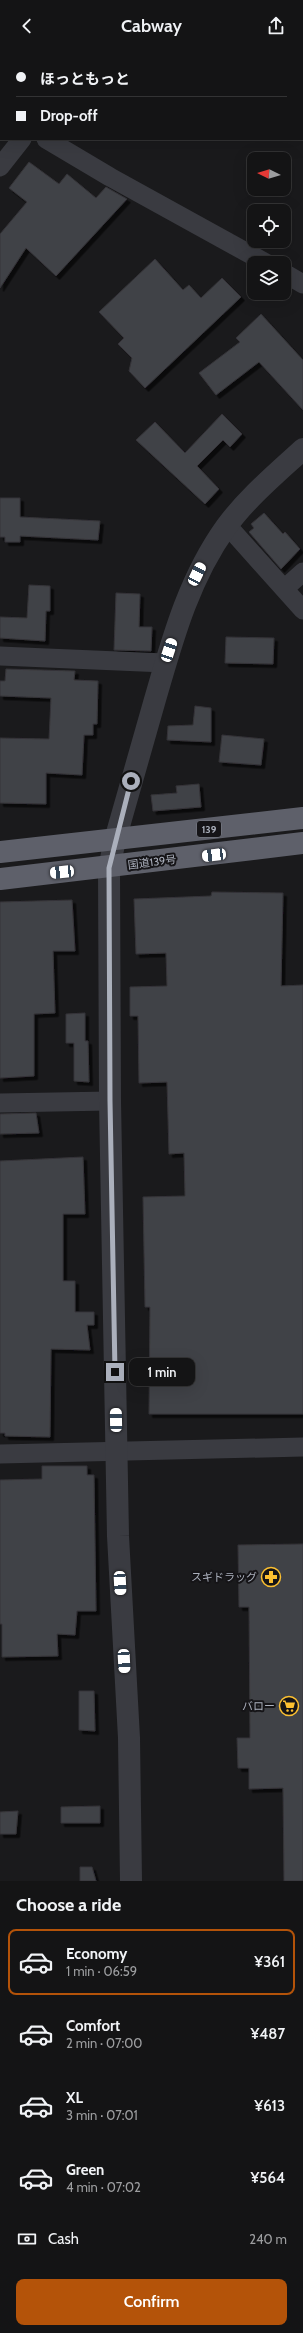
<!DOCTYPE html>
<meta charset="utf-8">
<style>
body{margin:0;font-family:Cabin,"Noto Sans JP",sans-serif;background:#212122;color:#f1f3f6;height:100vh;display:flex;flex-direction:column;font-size:15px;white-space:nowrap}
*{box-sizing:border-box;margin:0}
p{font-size:13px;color:#9d9ea0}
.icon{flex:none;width:22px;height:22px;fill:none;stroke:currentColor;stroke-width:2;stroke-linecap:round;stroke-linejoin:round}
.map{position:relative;height:1829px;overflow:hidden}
.details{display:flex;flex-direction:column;background:#141415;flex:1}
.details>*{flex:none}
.top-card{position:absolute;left:0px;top:0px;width:303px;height:88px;box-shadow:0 4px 16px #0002,0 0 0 1px #333334;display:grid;align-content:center;height:88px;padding:0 16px;background:#141415}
.needle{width:26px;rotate:275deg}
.buttons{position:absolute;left:247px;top:100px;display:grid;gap:8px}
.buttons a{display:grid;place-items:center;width:44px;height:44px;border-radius:8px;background:#141415;box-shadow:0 4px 16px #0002,0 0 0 1px #333334;font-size:20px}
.end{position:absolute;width:18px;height:18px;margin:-9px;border:5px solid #abb0bc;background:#111;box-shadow:0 0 0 2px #111}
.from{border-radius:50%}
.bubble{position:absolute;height:28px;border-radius:8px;background:#141415;box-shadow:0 4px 16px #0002,0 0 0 1px #333334;font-size:13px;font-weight:600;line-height:28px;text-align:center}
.car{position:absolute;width:12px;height:24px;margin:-12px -6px;border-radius:5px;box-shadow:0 0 3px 1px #0007;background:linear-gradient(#fff 24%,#345 0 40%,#fff 0 76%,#345 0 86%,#fff 0)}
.top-card b{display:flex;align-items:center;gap:14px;height:38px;font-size:15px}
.top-card b+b{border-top:1px solid #333334}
.top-card i{width:10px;height:10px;background:#f1f3f6}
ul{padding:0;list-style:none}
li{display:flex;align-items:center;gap:12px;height:66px;margin:0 8px 6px;padding:0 8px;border:2px solid transparent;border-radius:8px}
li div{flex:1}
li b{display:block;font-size:15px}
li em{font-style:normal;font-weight:600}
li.active{border-color:#b45309}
li>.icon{width:36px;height:36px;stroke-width:1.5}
h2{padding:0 16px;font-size:18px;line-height:48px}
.pay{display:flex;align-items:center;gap:10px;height:44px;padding:0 16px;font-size:15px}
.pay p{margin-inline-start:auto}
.primary-button{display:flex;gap:8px;margin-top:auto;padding:8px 16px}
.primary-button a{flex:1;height:46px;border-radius:8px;background:#b45309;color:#fff;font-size:16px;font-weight:600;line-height:46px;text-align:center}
header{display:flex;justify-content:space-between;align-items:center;height:52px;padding:0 16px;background:#141415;font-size:18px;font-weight:600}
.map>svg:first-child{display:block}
</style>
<header><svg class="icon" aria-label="back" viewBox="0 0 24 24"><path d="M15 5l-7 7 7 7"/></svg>Cabway<svg class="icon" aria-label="share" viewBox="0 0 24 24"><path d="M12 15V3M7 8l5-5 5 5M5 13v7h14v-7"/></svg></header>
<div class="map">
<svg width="303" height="1829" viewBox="0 0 303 1829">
<defs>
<filter id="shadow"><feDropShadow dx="3.5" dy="3.5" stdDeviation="0" flood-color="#0009"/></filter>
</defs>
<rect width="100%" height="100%" fill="#1a1a1c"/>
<path fill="#414246" stroke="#343338" filter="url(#shadow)" d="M29 110 59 132 67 122 96 146 106 135 127 147 56 224 26 196 0 236V182L27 150 9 136Z
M155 207 183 238 189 233 201 246 222 226 241 245 145 336 129 319 132 306 118 292 124 286 99 260Z
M261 262 303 308V358L259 310 216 343 199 321 240 290 236 286Z
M222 362 242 382 230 395 223 388 197 414 219 437 205 452 136 388 155 370 185 401Z
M0 446H20V465L100 469 98 488 20 484V490H5V485H0Z
M264 461 283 482 285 480 300 497 281 517 249 480 254 476 251 472Z
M29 533 50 534V559H46L45 589 0 586V565L27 566Z
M116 541 140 542 139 575H152L151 599 114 598Z
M226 585 274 586 273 612 225 611Z
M6 617 75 619 74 628 98 629 97 672H93V683H84L82 723 46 721V752L0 751V686L49 687 51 646 0 644V629H5Z
M195 654 211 656V690L167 688 168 674 193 673Z
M222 683 264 687 261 713 219 710Z
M199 732 201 755 153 759 151 743 177 741 176 734Z
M212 840 283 841 281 934 303 933V1362H149L150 1255H145L143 1145 185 1144 184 1101 169 1102 167 1030 139 1031 138 964H130V935L167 934 166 901 136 902 134 847 211 844Z
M72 848 75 899H53L55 961 34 962V1024L0 1026V850Z
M85 961V989H88L89 1030 74 1029V991H66V962Z
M36 1061 39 1081 0 1082V1062Z
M83 1105 85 1162H63V1229H75V1260H94V1273H87L90 1298 51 1297 50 1385 5 1384V1381H0V1109Z
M42 1414H87V1423H94L96 1559H77L75 1583 57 1582 58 1604 2 1605V1572H0V1428L42 1427Z
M303 1492V1829H284L283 1736 249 1737V1716H238L237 1686H250L249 1555H239L238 1493Z
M79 1639H94L95 1679 79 1678Z
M100 1754V1771H61V1755Z
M18 1759 16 1782H0V1760Z
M80 1815H92L96 1829H80Z"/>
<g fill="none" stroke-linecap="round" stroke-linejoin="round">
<path stroke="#3a3b41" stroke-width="19" d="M241 0 242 1
M0 52 1 53
M302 65 303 67
M46 87 110 125 266 211
M0 115 22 87
M284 221 303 232
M227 473 303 558
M284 537 303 520
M0 604 165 611
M0 1051 110 1049
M0 1402 303 1395"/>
<path stroke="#3a3b41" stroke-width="22" d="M131 1829 129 1686 118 1484 110 1049 109 816 115 788C128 742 141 696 154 651 172 589 188 528 226 475 247 446 277 421 303 397"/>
<path stroke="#5e606a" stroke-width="22" d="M0 800 303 766
M0 827 303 791"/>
</g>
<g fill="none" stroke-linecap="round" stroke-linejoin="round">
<path stroke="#abb0bc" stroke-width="5" d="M115 1320 110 1049 109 816 131 729"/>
</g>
<defs>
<g id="pharmacy-ring" transform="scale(1)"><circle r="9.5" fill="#151417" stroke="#fcc031" stroke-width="1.5"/><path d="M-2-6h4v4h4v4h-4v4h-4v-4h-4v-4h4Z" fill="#fcc031"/></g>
<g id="supermarket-ring" transform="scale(1)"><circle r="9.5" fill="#151417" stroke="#fcc031" stroke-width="1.5"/><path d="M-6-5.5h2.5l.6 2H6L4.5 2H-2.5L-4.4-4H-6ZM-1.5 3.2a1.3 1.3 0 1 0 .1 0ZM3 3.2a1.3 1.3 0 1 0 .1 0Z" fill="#fcc031"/></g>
</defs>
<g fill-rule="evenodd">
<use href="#pharmacy-ring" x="271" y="1525"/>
<use href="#supermarket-ring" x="289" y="1654"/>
</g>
<g text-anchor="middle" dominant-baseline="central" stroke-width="4" stroke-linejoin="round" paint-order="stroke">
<rect fill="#151417" stroke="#7e818a" stroke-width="1" x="197" y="769" width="24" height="16" rx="3"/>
<g font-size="10" font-weight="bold" fill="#abb0bc">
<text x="209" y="777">139</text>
</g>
<g font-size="11" fill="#abb0bc" stroke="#151417">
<text transform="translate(152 810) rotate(-7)">国道139号</text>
</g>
<g font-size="11" fill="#abb0bc" stroke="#151417" text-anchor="end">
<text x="257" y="1525">スギドラッグ</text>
<text x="275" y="1654">バロー</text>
</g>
</g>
</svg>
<div class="buttons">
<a><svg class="needle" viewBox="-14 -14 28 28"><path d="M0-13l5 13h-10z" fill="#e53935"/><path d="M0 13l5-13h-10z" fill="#9d9ea0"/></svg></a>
<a><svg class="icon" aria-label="locate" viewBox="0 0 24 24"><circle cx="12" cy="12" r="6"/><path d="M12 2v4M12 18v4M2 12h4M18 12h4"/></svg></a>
<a><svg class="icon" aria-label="layers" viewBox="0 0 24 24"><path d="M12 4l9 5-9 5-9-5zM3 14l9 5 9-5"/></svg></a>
</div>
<i class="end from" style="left:131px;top:729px"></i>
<i class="end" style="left:115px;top:1320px"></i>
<div class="bubble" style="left:129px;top:1306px;width:66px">1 min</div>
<i class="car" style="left:197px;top:522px;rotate:26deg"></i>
<i class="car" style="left:169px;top:598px;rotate:18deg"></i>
<i class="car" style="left:214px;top:803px;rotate:263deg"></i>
<i class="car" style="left:62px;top:820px;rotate:264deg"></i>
<i class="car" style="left:116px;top:1368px;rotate:359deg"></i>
<i class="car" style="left:120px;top:1531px;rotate:177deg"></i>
<i class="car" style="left:124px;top:1609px;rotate:177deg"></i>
<div class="top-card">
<b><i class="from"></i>ほっともっと</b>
<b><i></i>Drop-off</b>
</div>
</div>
<section class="details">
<h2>Choose a ride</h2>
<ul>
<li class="active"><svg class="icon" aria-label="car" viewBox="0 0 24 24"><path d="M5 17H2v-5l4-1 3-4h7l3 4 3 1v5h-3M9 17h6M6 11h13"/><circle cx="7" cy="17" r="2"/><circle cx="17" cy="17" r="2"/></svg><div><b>Economy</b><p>1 min · 06:59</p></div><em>¥361</em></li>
<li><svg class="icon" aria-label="car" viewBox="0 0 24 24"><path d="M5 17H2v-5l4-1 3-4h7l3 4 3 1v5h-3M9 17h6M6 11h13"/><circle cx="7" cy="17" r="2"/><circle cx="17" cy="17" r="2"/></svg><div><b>Comfort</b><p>2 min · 07:00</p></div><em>¥487</em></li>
<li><svg class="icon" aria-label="car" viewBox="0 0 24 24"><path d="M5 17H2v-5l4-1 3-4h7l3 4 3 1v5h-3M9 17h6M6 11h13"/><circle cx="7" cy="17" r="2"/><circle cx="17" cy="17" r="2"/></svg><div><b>XL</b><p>3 min · 07:01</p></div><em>¥613</em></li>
<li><svg class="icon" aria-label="car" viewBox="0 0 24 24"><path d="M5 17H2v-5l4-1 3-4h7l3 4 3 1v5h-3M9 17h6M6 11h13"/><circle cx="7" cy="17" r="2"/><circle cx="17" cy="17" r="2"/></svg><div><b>Green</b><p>4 min · 07:02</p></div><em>¥564</em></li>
</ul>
<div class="pay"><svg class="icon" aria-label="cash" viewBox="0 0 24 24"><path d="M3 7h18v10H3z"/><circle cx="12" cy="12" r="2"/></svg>Cash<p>240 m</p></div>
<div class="primary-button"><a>Confirm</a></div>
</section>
